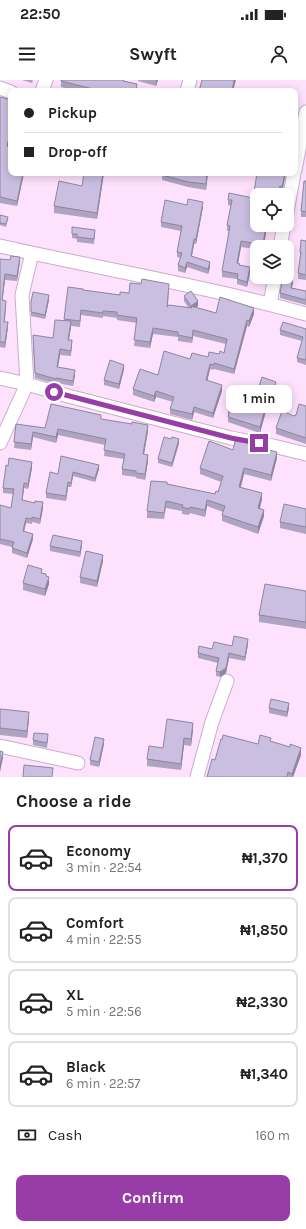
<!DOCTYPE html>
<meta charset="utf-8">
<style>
body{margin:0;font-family:Karla,sans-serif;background:#f2f2f2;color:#222;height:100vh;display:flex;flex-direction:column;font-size:15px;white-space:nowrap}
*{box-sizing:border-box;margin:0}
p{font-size:13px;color:#767676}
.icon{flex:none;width:22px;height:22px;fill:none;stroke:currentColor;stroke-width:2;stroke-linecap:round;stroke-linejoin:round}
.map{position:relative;height:697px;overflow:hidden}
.sheet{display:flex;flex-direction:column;background:#fff;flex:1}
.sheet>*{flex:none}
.guide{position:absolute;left:8px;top:8px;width:290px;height:88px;border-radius:8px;box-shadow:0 2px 10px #0003;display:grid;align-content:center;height:88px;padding:0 16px;background:#fff}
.fabs{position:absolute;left:250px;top:108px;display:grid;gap:8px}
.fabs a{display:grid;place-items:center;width:44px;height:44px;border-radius:8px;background:#fff;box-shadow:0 2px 10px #0003;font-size:20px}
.end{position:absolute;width:18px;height:18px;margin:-9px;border:5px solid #983da8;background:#fff;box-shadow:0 0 0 2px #fff}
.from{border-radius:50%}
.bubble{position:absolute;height:28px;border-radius:8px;background:#fff;box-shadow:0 2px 10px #0003;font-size:13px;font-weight:700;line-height:28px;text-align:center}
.guide b{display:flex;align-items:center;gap:14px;height:38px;font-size:15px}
.guide b+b{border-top:1px solid #e0e0e0}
.guide i{width:10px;height:10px;background:#222}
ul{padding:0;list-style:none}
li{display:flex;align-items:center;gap:12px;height:66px;margin:0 8px 6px;padding:0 8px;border:2px solid #e0e0e0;border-radius:8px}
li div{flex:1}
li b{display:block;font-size:15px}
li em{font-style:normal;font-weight:700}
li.current{border-color:#983da8}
li>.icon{width:36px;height:36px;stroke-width:1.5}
h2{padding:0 16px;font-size:18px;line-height:48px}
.pay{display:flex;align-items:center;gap:10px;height:44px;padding:0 16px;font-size:15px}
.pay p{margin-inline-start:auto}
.action{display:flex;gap:8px;margin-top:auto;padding:8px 16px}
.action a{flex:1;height:46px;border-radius:8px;background:#983da8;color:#fff;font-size:16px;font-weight:700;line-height:46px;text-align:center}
.status{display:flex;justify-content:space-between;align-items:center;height:28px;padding:0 20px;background:#fff;direction:ltr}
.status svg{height:11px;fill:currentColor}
header{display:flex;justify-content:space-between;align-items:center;height:52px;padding:0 16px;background:#fff;font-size:18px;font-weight:700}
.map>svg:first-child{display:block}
</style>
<div class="status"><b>22:50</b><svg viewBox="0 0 49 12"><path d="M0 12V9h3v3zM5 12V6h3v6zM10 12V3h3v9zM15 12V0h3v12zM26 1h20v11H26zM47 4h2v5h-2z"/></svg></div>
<header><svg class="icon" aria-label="menu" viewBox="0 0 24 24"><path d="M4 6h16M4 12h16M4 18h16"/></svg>Swyft<svg class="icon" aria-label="person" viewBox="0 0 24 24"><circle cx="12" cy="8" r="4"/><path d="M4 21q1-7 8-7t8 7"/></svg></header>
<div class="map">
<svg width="306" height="697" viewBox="0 0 306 697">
<rect width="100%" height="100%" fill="#fee1fd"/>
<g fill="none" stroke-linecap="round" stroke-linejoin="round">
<g stroke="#c9aec9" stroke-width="15">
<path id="minor" d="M0 8 11 12
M42 11 46 0
M187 11 190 0
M295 90 306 32
M287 132 294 93
M0 166C102 189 205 206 306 234
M280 167 284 145
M270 224 275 197
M0 298 27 304 68 316 231 358 273 366 306 374
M0 363 27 304 22 215 32 173
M0 666 78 683
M197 697 212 642 227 601"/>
</g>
<use href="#minor" stroke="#fff" stroke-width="13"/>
</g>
<path fill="#aea4c2" d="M22 0H33L32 3Z
M61 0 125 1 137 10V11H76L61 7Z
M138 0H158L156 6 138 1Z
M0 17 11 20V55L8 66 11 93H24L17 126 0 123Z
M104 93 97 139 54 133V126L82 106Z
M208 93 206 110 188 107 162 100V95Z
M286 93 282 112H280L257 115 267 145 264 167H257V169L241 167 238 184 250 193 247 207 237 204V199L222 197V191L229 151H227V145L231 126 228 125V120L253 118Z
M306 101V137H301V131Z
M187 125 203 127 198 154 196 164H194L192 176 210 187 208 194 187 187 185 193 178 191V185L181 178 177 177V172L181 151 161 147V142Z
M0 135 8 139 6 147 0 145Z
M72 154H95L94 164 77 162V159L72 158Z
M306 161V200L298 199V193L300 178V172Z
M0 179 20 182 17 201 5 200 2 220 6 226 5 242 8 247 5 268 0 267Z
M293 202 292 208 306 211V225L280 218V213Z
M68 207 83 210 120 215 169 210 168 226 188 227 184 221V216L198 226 195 227 216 233 254 234 249 247 247 246 234 294 214 289V290L210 289 207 301 222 311 213 338 194 332 192 340 170 334V329L173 322 156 317 154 322 133 315V309L158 295 190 279 208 277 224 273 226 264 193 256 192 263 178 261V257L153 254 150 268 134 266 137 243 117 240V238L103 236V238L81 235 80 247 71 246 69 260 72 265 71 276 60 275 58 287 75 295 73 306 56 303V304L35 298 33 260 53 258 64 241Z
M49 220 45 239 31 236V222Z
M306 249V285L297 282V278L302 261 280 255V250Z
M124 289 119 309 104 305V300Z
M276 308 273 317 270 316 260 353 228 342V330Z
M306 326V364L276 354V348L294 336Z
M101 339 148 351 144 374 148 381 145 400 136 398V397L122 395V389L124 379 104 376 105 365 58 355 56 363 33 357 31 370 14 368 16 344 45 348Z
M179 363 172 387 158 383V379Z
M252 366 277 378 271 401 244 394 241 407 262 419 260 429 264 436 258 454 222 441V435L223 432 207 426 205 437 190 433 189 435 182 434V431L166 428 164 439 147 438V431L167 404 215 414 218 412 221 402 200 394V388L233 370Z
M32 388 28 409 24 408 22 420 43 428 40 444 32 442V444L26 443 24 451 33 459 27 478 12 473V467L0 464V425L11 428 13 414 3 413V408Z
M99 389 95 402 73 396 71 407H68L66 421 46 418V413L58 394Z
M306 429V454L280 448V442Z
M82 465 80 477 50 471V466Z
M103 481 97 507 80 503V497Z
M42 493 49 504 45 516 23 510V503Z
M306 511V549L259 542V535Z
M248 564 245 581 229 578 226 593 220 597 216 596V591L218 583 198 578V573L212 569Z
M269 628H289L287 637 269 633Z
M0 629 29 638 27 658 0 655Z
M193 650 191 666 184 665 181 690 147 686V679L163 668Z
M48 659 47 668 33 665V660Z
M271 661 301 675 293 697H207L215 680 258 664Z
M104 664 99 687 90 685V680Z"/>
<path fill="#8d869e" d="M156 0H158L156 6Z
M234 0H236L233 11H232Z
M11 50V55L7 72V66Z
M23 93H24L17 126V121Z
M103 93H104L97 139V133Z
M207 93H208L206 110V104Z
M285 93H286L282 112V107Z
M203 122V127L196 164V159Z
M266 145H267L264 167H263Z
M194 159V164L191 181V176Z
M241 161V167L237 189V183Z
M20 177V182L17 201V196Z
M187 182V187L185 193V188Z
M210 182V187L208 194V189Z
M250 187V193L247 207V202Z
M5 194V200L2 225V220Z
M293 197V202L291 212V208Z
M49 215V220L45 239V235Z
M198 221V226L192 230V228L191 226V231V226Z
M254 228V234L249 247V241Z
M247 240V246L234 294V289Z
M71 241V247L68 265V260Z
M8 242V247L5 268V262Z
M153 248V254L150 268V262Z
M193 250V256L192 263V258Z
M60 269V275L57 292V287Z
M210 284V289L206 306V300Z
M124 285V289L119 309V304Z
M75 290V295L73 306V301Z
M276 302V308L273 317V312Z
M222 305V311L213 338V333Z
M156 311V317L154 322V316Z
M270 311V316L260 353V347Z
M194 327V332L192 340V334Z
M148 345V351L143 380V374Z
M58 349V355L56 363V357Z
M33 352V357L31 370V364Z
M179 359V363L172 387V383Z
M277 372V378L271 401V395Z
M148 375V381L145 400V394Z
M32 382V388L28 409V404Z
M99 385V389L95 402V398Z
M244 388V394L239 413V407Z
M73 392V396L71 407V403Z
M68 402V407L66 421V416Z
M24 403V408L22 425V420Z
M262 413V419L258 434V428Z
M207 420V426L205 437V430Z
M43 422V428L40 444V439Z
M264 430V436L258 454V447Z
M26 438V443L23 456V451Z
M33 454V459L27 478V473Z
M82 461V465L80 477V472Z
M103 475V481L97 507V501Z
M49 497V504L45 516V509Z
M248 559V564L245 581V577Z
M229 573V578L226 593 220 597V592Z
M289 623V628L287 637V632Z
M29 632V638L27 658V651Z
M193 643V650L191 666V659Z
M184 658V665L181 690V684Z
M104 659V664L99 687V682Z
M301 668V675L293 697H292V694Z
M3 672V678L0 692V686Z"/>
<path fill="#cabfe1" stroke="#8d869e" d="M61 0H124L123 1 137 4 136 11H101L61 1Z
M202 0H234L232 11H199Z
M0 17 11 20V50L7 66 11 67V93H23L17 121 0 117Z
M84 93H103L97 133 54 126 59 101 82 106Z
M163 93H207L206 104 188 102 162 95Z
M257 93H285L282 107 280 106 278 115H257V145H266L263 165 241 161 237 183 240 184 239 185 250 187 247 202 237 199 238 194 222 191 230 146 227 145 232 120H228L229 113 253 118Z
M304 101H306V132L301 131Z
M188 119 203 122 198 149 196 159H194L191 176 210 182 208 189 187 182 185 188 178 185 182 173 177 172 182 146 161 142 165 120 187 125Z
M0 135 8 137 6 144 0 143Z
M72 147 95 150 94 159 77 157V154H72Z
M301 160 306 161V195L298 193 301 172H300Z
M11 176 20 177 17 196 5 194 2 220 6 221 4 242H8L5 262H0V179L10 180Z
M287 196 293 197 291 208 306 211V220L280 213 283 197H287Z
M142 199 169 204 167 227 169 225 192 228 191 226 216 233 220 217 254 228 249 241 247 240 234 289 214 283V285L210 284 206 300 222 305 213 333 194 327 192 334 170 329 174 317 156 311 154 316 133 309 140 289 158 295 164 271 190 279 192 273 208 277 209 272 219 274 220 271 224 273 227 259 193 250 192 258 178 255V252L153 248 150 262 134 260 137 238 117 235V232L103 231V233L81 230 80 241 64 239 68 207 83 209V210L120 215V212L129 213 130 203 141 204Z
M191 211 198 221 191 226 184 216Z
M33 212 49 215 45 235 31 232V222Z
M55 240 71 241 68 260H72L71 271 60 269 57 287 75 290 73 301 56 298V299L35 293 33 255 53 258Z
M283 242 306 249V280L297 278 303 257 280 250Z
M110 280 124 285 119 304 104 300Z
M262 297 276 302 273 312 270 311 260 347 228 337 230 330H228L236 305 257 312Z
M51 324 101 335V339L132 344V342L148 345 143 374 148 375 145 394 136 393V391L122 389 125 374 104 370 106 359 58 349 56 357 33 352 31 364 14 362 16 344 45 348Z
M299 324 306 326V358L276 348 282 331 294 336 296 335Z
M164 357 171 359 172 357 179 359 172 383 158 379Z
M209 361 233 370 235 361 252 364V366L277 372 271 395 244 388 239 407 262 413 258 428 264 430 258 447 222 435 225 426 207 420 205 430 190 427 189 429 182 427 183 425 166 421 164 433 147 431 151 401 167 402V404L215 414 216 411 218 412 223 396 200 388Z
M61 376 99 385 95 398 73 392 71 403 68 402 66 416 46 413 50 392 58 394Z
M9 378 32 382 28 404 24 403 22 420 35 423V421L43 422 40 439 32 437V439L26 438 23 451 33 454 27 473 12 468 14 462 0 459V425L11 428 14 409 3 408 6 385 8 386Z
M284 424 306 429V447L280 442Z
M53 455 82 461 80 472 50 466Z
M86 471 103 475 97 501 80 497Z
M28 485 42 489 41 493 46 494V496L49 497 45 509 23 503Z
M265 504 306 511V542L259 535Z
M234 556 248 559 245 577 229 573 226 588 220 592 216 591 219 578 198 573 199 566 212 569 214 562 232 566Z
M271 619 289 623 287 632 269 628Z
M0 629 29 632 27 651 0 648Z
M167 639 193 643 191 659 184 658 181 684 147 679 149 666 163 668Z
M34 653 48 654 47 663 33 660Z
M223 655 258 664 260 655 271 658 270 661 290 667V664L301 668 292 694 288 692 287 697H207L212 679 215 680 221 659 222 660Z
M95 657 104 659 99 682 90 680Z
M0 671 3 672 0 686Z
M24 685 53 688 52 697H23Z"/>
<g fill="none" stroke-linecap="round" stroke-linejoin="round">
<path stroke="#983da8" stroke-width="5" d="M54 312 231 358 259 363"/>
</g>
</svg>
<div class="fabs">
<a><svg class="icon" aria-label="locate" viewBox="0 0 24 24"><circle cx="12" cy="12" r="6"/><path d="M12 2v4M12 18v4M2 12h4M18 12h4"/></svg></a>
<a><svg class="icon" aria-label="layers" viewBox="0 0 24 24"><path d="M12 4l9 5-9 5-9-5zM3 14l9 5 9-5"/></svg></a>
</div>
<i class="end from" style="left:54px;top:312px"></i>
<i class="end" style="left:259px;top:363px"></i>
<div class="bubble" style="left:226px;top:305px;width:66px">1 min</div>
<div class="guide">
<b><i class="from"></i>Pickup</b>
<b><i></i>Drop-off</b>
</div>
</div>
<section class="sheet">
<h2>Choose a ride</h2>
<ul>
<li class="current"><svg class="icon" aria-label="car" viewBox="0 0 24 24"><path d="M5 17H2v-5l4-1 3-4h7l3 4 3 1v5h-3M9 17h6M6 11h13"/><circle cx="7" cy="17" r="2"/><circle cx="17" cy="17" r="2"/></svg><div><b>Economy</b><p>3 min · 22:54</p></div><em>₦1,370</em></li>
<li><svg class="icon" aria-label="car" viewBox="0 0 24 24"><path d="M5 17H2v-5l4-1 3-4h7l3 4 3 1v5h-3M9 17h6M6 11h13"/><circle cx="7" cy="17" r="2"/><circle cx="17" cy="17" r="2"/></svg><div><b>Comfort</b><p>4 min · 22:55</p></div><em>₦1,850</em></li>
<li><svg class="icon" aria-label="car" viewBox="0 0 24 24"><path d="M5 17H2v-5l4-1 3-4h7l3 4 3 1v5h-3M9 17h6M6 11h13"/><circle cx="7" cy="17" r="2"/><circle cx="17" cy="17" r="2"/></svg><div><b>XL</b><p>5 min · 22:56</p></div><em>₦2,330</em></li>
<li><svg class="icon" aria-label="car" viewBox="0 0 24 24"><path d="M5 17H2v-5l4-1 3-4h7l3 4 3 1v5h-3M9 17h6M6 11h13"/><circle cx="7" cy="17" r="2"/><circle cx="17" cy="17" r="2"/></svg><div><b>Black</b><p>6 min · 22:57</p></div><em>₦1,340</em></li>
</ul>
<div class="pay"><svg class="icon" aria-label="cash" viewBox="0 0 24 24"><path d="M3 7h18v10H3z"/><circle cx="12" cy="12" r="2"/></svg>Cash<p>160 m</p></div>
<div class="action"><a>Confirm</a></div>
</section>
